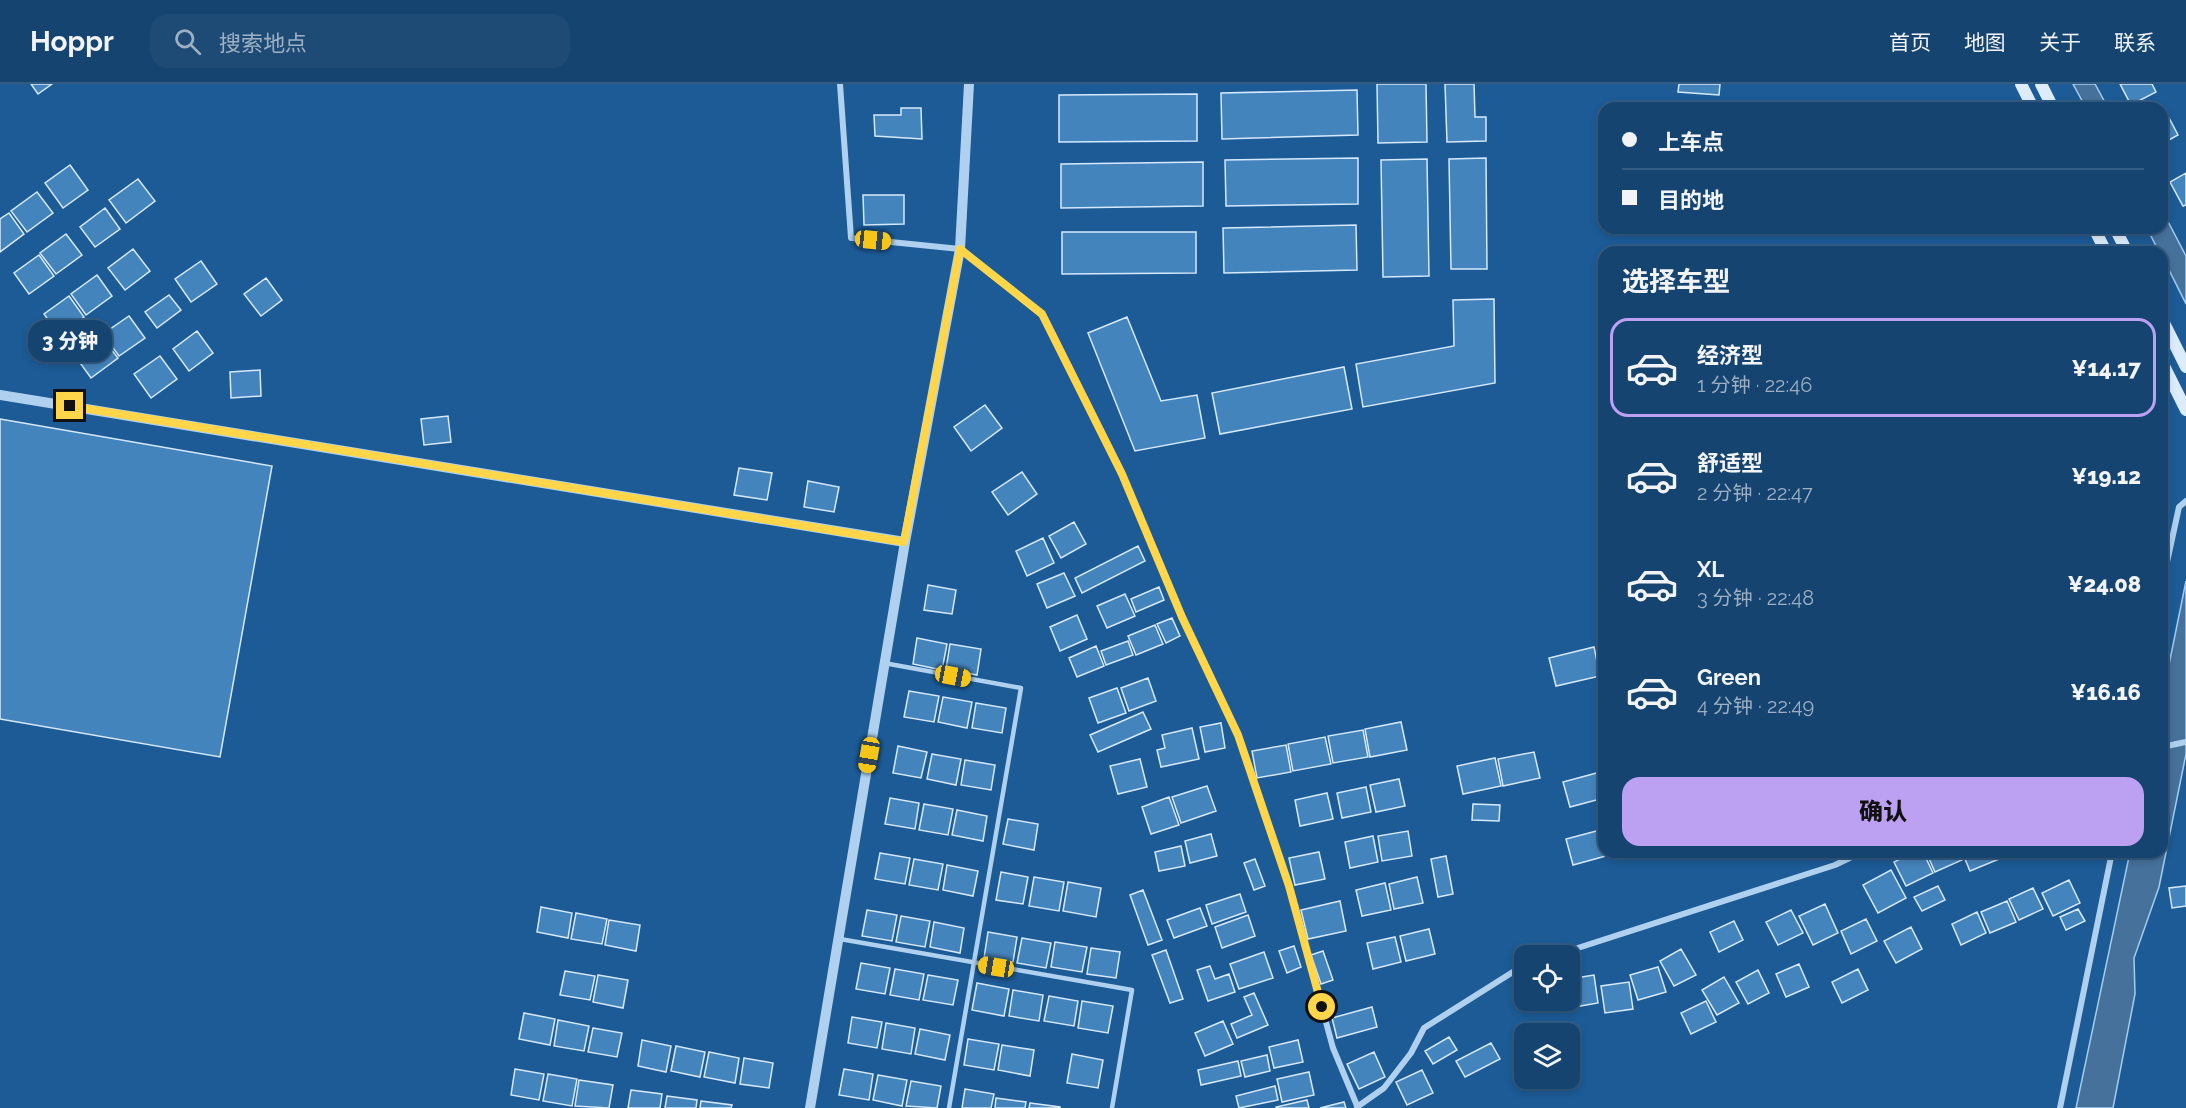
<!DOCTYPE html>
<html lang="zh">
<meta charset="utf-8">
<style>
body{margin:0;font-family:Raleway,"Noto Sans SC",sans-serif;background:#1e4b75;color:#f1f3f6;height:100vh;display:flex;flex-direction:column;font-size:22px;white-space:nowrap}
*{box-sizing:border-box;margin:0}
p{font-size:20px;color:#9db0c3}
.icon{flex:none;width:33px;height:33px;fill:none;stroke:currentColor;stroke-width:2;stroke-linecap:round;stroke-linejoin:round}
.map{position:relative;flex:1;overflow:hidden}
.details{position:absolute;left:1598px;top:162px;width:570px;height:612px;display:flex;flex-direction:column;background:#154470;border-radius:18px;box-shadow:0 3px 9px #0003,0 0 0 2px #345c83}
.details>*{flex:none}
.top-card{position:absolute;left:1598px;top:18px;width:570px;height:132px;border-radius:18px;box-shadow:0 3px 9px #0003,0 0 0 2px #345c83;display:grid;align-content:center;height:132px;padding:0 24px;background:#154470}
.controls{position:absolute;left:1514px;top:861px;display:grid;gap:12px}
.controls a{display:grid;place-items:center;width:66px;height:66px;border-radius:12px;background:#154470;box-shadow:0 3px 9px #0003,0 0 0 2px #345c83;font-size:30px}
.end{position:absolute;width:27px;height:27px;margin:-14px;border:8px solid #ffd54a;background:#111;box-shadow:0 0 0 3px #111}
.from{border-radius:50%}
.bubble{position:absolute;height:42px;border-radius:18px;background:#154470;box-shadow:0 3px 9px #0003,0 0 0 2px #345c83;font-size:20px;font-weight:800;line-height:42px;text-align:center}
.car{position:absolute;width:18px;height:36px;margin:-18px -9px;border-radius:8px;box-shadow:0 0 4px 2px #0007;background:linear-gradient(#f5c518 24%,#345 0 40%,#f5c518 0 76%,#345 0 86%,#f5c518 0)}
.top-card b{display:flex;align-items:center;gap:21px;height:57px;font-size:22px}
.top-card b+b{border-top:2px solid #345c83}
.top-card i{width:15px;height:15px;background:#f1f3f6}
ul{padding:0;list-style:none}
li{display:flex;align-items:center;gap:18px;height:99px;margin:0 12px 9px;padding:0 12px;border:3px solid transparent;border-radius:18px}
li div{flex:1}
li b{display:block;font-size:22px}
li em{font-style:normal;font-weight:800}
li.selected{border-color:#bca0f2}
li>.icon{width:54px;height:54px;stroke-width:1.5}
h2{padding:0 24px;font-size:27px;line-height:72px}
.button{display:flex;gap:12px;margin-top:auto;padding:12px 24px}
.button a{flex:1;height:69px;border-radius:18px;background:#bca0f2;color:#111;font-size:24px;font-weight:800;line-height:69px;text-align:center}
header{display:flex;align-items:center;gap:36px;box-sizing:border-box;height:84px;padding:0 30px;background:#154470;border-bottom:2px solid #345c83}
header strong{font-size:28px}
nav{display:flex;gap:33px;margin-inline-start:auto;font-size:21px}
.search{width:420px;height:54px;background:#1e4b75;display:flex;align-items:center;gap:15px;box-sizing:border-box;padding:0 21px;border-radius:18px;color:#9db0c3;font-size:22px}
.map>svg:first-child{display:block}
</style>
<header>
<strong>Hoppr</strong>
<div class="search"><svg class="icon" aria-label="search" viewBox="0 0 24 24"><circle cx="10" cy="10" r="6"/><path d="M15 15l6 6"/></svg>搜索地点</div>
<nav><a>首页</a><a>地图</a><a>关于</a><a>联系</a></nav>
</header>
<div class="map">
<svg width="2186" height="1024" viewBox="0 0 2186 1024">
<rect width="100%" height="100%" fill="#1c5b96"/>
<path fill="#46719b" stroke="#a2cdf1" stroke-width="1.5" d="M2073 0H2095L2108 24H2086Z
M2162 126 2186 172V220L2162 172V168H2159L2147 144H2162Z
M2186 497V670L2159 803 2134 874 2135 910 2113 1024H2076L2130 768H2162V615Z"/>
<path fill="#4484bc" stroke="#d6e9fb" stroke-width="1.5" d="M31 0H52L38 10Z
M1377 0H1426L1427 58 1378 59Z
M1445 0H1474L1475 33H1486V57L1447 58Z
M1679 0H1720L1719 11 1678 8Z
M2120 0H2152L2156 8 2131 21Z
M1357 6 1358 51 1222 55 1221 9Z
M1197 10V57L1059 58V11Z
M901 24H921L922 55 875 52 874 31H901Z
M2166 28 2178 51 2162 60V30Z
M1358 74V120L1226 122 1225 76Z
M1486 74 1487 185H1451L1449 75Z
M1427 75 1429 192 1383 193 1381 76Z
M1203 78V122L1061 124V80Z
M70 81 88 106 63 124 45 99Z
M2186 89V121L2183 122 2170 98Z
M138 95 155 117 126 139 109 116Z
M37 108 53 129 27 148 11 127Z
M863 111H904V140L864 141Z
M105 124 120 145 95 163 80 143Z
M9 129 24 150 0 168V135Z
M1356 141 1357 186 1224 189 1223 144Z
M1062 148H1196V189L1062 190Z
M66 150 82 171 56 190 40 169Z
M133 165 150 187 125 206 108 184Z
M39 171 54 192 29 210 14 189Z
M201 177 217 200 191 218 175 195Z
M97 191 112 212 86 231 71 210Z
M266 194 282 216 261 232 244 210Z
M169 211 181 226 157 244 145 228Z
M69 212 84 233 59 251 44 230Z
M1494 215 1495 299 1363 323 1356 280 1454 262 1453 216Z
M129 232 145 254 119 272 103 250Z
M1127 233 1161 317 1197 311 1205 354 1135 367 1088 249Z
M197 247 213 269 189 287 173 265Z
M101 252 118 274 91 294 75 272Z
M160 272 177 295 151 314 134 290Z
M1344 283 1352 325 1220 350 1212 309Z
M260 286 261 312 231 314 230 288Z
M985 321 1002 344 971 367 954 343Z
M448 332 451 358 424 361 421 335Z
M0 335 272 382 220 673 0 635Z
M739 384 772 389 767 416 734 411Z
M1022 388 1037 410 1008 431 992 408Z
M808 397 839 403 834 428 804 423Z
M1074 438 1086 460 1061 474 1049 452Z
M1043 454 1054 479 1027 492 1016 467Z
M1138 462 1145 477 1082 509 1075 494Z
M1064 489 1075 512 1047 524 1037 500Z
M928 501 956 506 952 530 924 526Z
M1159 503 1164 516 1136 528 1131 515Z
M1125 510 1135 532 1107 544 1097 522Z
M1077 531 1087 555 1060 567 1050 543Z
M1172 534 1180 552 1166 559 1157 540Z
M1155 541 1163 560 1136 571 1128 552Z
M917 554 947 560 942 586 913 580Z
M1128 557 1133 571 1106 581 1101 567Z
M950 560 981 565 977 591 946 585Z
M1096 562 1104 582 1077 593 1069 574Z
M1594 563 1600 592 1556 602 1549 574Z
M1148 594 1156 617 1129 627 1121 604Z
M1117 604 1126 629 1098 639 1089 614Z
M909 607 939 612 934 638 904 633Z
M943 613 972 618 967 644 938 638Z
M976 619 1006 624 1002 649 972 644Z
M1143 628 1151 645 1098 668 1090 651Z
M1401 638 1407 666 1370 673 1365 645Z
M1221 639 1225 664 1205 668 1200 643Z
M1192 644 1199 675 1161 683 1157 666 1165 664 1162 651Z
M1363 646 1368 673 1333 679 1328 652Z
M1325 653 1331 680 1293 687 1288 660Z
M1286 661 1291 688 1257 694 1252 667Z
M898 662 927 668 921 694 893 689Z
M1534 668 1540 694 1503 702 1498 675Z
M932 670 961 675 956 701 927 695Z
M1495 674 1501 702 1463 710 1457 682Z
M1140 675 1147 703 1118 710 1110 682Z
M965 676 995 681 991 706 961 701Z
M1604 687V714L1570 723 1563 698Z
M1399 695 1405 722 1376 728 1370 701Z
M1207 702 1216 727 1181 739 1172 713Z
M1366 703 1371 728 1342 734 1337 709Z
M1327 709 1333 735 1300 742 1295 716Z
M1169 713 1179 741 1151 750 1142 723Z
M890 714 919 719 915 745 885 740Z
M924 720 953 725 948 751 919 746Z
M1473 720 1500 721 1499 737 1472 736Z
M957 726 987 732 983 757 952 751Z
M1008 735 1038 740 1034 766 1003 760Z
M1604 745V768H1612L1613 770 1573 781 1566 755Z
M1408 747 1412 772 1382 777 1378 752Z
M1211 750 1217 772 1190 779 1185 757Z
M1373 752 1378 778 1350 784 1345 758Z
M1181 762 1185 782 1159 787 1155 768Z
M1319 768 1325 795 1295 801 1289 774Z
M1914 768H1923L1933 789 1906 802 1894 778Z
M1926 768H1958L1962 776 1935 788Z
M1962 768H1996L1999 775 1970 787Z
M880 769 910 774 905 800 875 795Z
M1446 772 1453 810 1438 813 1431 775Z
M914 775 943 780 938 806 909 801Z
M1255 775 1265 802 1254 806 1244 779Z
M947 781 978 787 973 812 943 806Z
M1891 786 1906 814 1878 829 1863 801Z
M1001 788 1028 793 1023 820 996 816Z
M1034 793 1064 798 1059 827 1029 822Z
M1417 793 1423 819 1394 825 1389 800Z
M2069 796 2080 819 2053 832 2042 809Z
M1068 798 1101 804 1096 833 1063 827Z
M1385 799 1391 826 1362 832 1356 806Z
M1938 802 1945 816 1922 827 1914 813Z
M2186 802V822L2172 824 2169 804Z
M2033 804 2043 825 2019 836 2009 815Z
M1143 806 1162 856 1148 861 1130 811Z
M1240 810 1246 828 1212 840 1206 821Z
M1340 817 1346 847 1308 855 1301 826Z
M2007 817 2016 838 1990 849 1981 828Z
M1825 820 1838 849 1813 861 1799 832Z
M541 823 572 829 568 854 537 848Z
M1200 824 1207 842 1174 854 1167 836Z
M2078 825 2085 837 2066 846 2060 833Z
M867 826 897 831 892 857 862 852Z
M1791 826 1803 849 1778 861 1766 838Z
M1977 828 1986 849 1961 861 1952 840Z
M576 829 607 835 602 860 571 855Z
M1248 831 1255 852 1222 864 1215 843Z
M901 832 930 837 925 863 896 858Z
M1866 835 1877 857 1851 870 1841 847Z
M609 836 640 841 636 867 605 861Z
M1734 837 1743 856 1719 868 1710 848Z
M934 838 964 844 960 869 930 863Z
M1911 843 1922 865 1896 879 1884 857Z
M1429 845 1435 870 1406 877 1400 852Z
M988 848 1017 853 1013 878 984 874Z
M1395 853 1401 878 1373 885 1367 859Z
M1022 854 1051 859 1046 884 1017 879Z
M1055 858 1087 863 1082 888 1051 883Z
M1294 862 1301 883 1287 889 1279 867Z
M1091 864 1120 868 1116 894 1087 890Z
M1681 865 1696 891 1674 902 1660 877Z
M1166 866 1183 915 1170 919 1152 871Z
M1323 867 1333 896 1321 900 1311 871Z
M1264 868 1273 894 1239 905 1230 880Z
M861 879 890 884 885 910 856 905Z
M1799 880 1809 903 1786 913 1776 890Z
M1210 882 1215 895 1229 890 1235 908 1208 917 1197 886Z
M1658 883 1666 908 1638 916 1630 891Z
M895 885 924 890 919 916 890 911Z
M1858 885 1868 906 1842 919 1832 898Z
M1758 886 1769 909 1748 920 1736 898Z
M565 887 595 892 590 916 560 911Z
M598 891 628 896 623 924 593 918Z
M928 891 958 896 953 921 923 916Z
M1594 891 1598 919 1569 924V895Z
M1724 893 1739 919 1717 931 1702 906Z
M1629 898 1633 925 1605 929 1601 902Z
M977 899 1009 905 1004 932 972 926Z
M1013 906 1043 911 1039 937 1009 932Z
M1254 909 1268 941 1237 954 1231 940 1252 931 1244 913Z
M1049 912 1078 917 1074 942 1044 937Z
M1082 917 1113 922 1108 949 1078 944Z
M1706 917 1716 938 1691 950 1681 929Z
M1372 923 1377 943 1337 954 1332 934Z
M524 929 555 935 550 961 519 955Z
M852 933 882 938 877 964 848 959Z
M558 936 589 942 584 967 554 962Z
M1223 937 1233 960 1205 972 1195 949Z
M886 939 915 944 911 970 882 965Z
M593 944 622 949 617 973 588 968Z
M920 945 950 951 945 976 915 970Z
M1449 953 1457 966 1433 980 1425 967Z
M968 955 999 960 994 986 964 981Z
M642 956 671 962 666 988 638 982Z
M1298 956 1303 978 1274 984 1269 963Z
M1491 959 1500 975 1465 993 1456 977Z
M1002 961 1034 966 1030 992 998 986Z
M676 962 705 968 700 993 671 987Z
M709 968 739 974 735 999 704 993Z
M1374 968 1385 993 1359 1005 1347 980Z
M1072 970 1103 976 1098 1004 1067 999Z
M1267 971 1270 987 1245 993 1241 977Z
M744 974 773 979 769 1004 740 1000Z
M1238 977 1241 992 1201 1001 1198 986Z
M515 985 544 990 539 1016 511 1011Z
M844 985 873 990 869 1016 839 1011Z
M1422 986 1433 1009 1407 1021 1396 998Z
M1309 988 1314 1011 1282 1018 1277 995Z
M548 990 577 995 572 1022 543 1017Z
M878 991 907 996 902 1022 873 1016Z
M579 996 613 1001 609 1024 575 1022Z
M911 997 941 1002 937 1024 906 1022Z
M1275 1002 1278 1016 1239 1024 1236 1012Z
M965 1005 994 1010 991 1024H962Z
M631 1006 662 1010 660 1024H628Z
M667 1012 697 1016 696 1024H665Z
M996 1014 1026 1018 1025 1024H995Z
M1307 1016 1309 1024H1276V1023Z
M701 1017 732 1021 731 1024H700Z
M1344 1018 1346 1024H1320Z
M1030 1019 1060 1023V1024H1029Z"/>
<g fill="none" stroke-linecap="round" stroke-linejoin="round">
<path stroke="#afd1ef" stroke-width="4.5" d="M884 579 1021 604 949 1024
M840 855 1132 906 1112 1024"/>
<path stroke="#afd1ef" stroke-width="6" d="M840 0 851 154 960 165 1042 230 1122 390 1182 533 1238 651 1289 802 1333 964 1358 1024
M2162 501 2179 423 2186 417
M2162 663 2186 658
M1553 872 1835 781 1862 768
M1357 1023 1384 1004 1411 969 1424 944 1524 881
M2060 1024 2112 768"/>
<path stroke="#afd1ef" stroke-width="10" d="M0 311 905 458
M810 1024 905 458 960 165 969 0"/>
<path stroke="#ddecfb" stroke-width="12" d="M2021 0 2033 24
M2041 0 2053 24
M2094 144 2106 168
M2115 144 2127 168
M2162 235 2186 283
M2162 278 2186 326"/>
</g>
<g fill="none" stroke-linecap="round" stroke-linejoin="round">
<path stroke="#ffd54a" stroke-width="8" d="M70 322 904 458 960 165 1042 230 1122 390 1182 533 1238 651 1289 802 1322 923"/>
</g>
</svg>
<div class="controls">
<a><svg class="icon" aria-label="locate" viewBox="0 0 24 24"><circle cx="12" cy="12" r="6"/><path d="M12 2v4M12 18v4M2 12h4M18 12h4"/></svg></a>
<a><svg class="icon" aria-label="layers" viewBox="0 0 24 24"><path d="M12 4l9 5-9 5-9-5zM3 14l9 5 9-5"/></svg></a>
</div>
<i class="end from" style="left:1322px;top:923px"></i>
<i class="end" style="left:70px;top:322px"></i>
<div class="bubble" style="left:28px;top:236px;width:84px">3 分钟</div>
<i class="car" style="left:873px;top:156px;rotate:96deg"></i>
<i class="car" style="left:953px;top:592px;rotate:101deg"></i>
<i class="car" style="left:869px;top:671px;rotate:190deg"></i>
<i class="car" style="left:996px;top:883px;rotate:279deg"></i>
<div class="top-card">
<b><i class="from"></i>上车点</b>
<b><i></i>目的地</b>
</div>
<section class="details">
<h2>选择车型</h2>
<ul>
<li class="selected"><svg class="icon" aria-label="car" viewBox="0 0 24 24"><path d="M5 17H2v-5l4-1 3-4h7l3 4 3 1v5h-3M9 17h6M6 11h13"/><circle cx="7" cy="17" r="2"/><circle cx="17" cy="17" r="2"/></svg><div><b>经济型</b><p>1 分钟 · 22:46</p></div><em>¥14.17</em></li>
<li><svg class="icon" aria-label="car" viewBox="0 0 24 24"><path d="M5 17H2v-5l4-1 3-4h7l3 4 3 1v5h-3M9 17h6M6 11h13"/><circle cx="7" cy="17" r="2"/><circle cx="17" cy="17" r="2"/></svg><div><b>舒适型</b><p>2 分钟 · 22:47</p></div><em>¥19.12</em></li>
<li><svg class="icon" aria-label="car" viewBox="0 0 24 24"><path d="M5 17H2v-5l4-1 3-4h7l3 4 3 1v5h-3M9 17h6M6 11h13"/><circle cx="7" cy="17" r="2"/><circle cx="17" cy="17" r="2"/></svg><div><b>XL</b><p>3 分钟 · 22:48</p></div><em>¥24.08</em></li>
<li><svg class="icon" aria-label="car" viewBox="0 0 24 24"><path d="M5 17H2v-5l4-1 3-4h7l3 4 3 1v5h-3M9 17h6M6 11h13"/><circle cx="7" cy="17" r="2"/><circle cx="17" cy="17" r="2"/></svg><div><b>Green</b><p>4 分钟 · 22:49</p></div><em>¥16.16</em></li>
</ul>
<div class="button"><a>确认</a></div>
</section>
</div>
